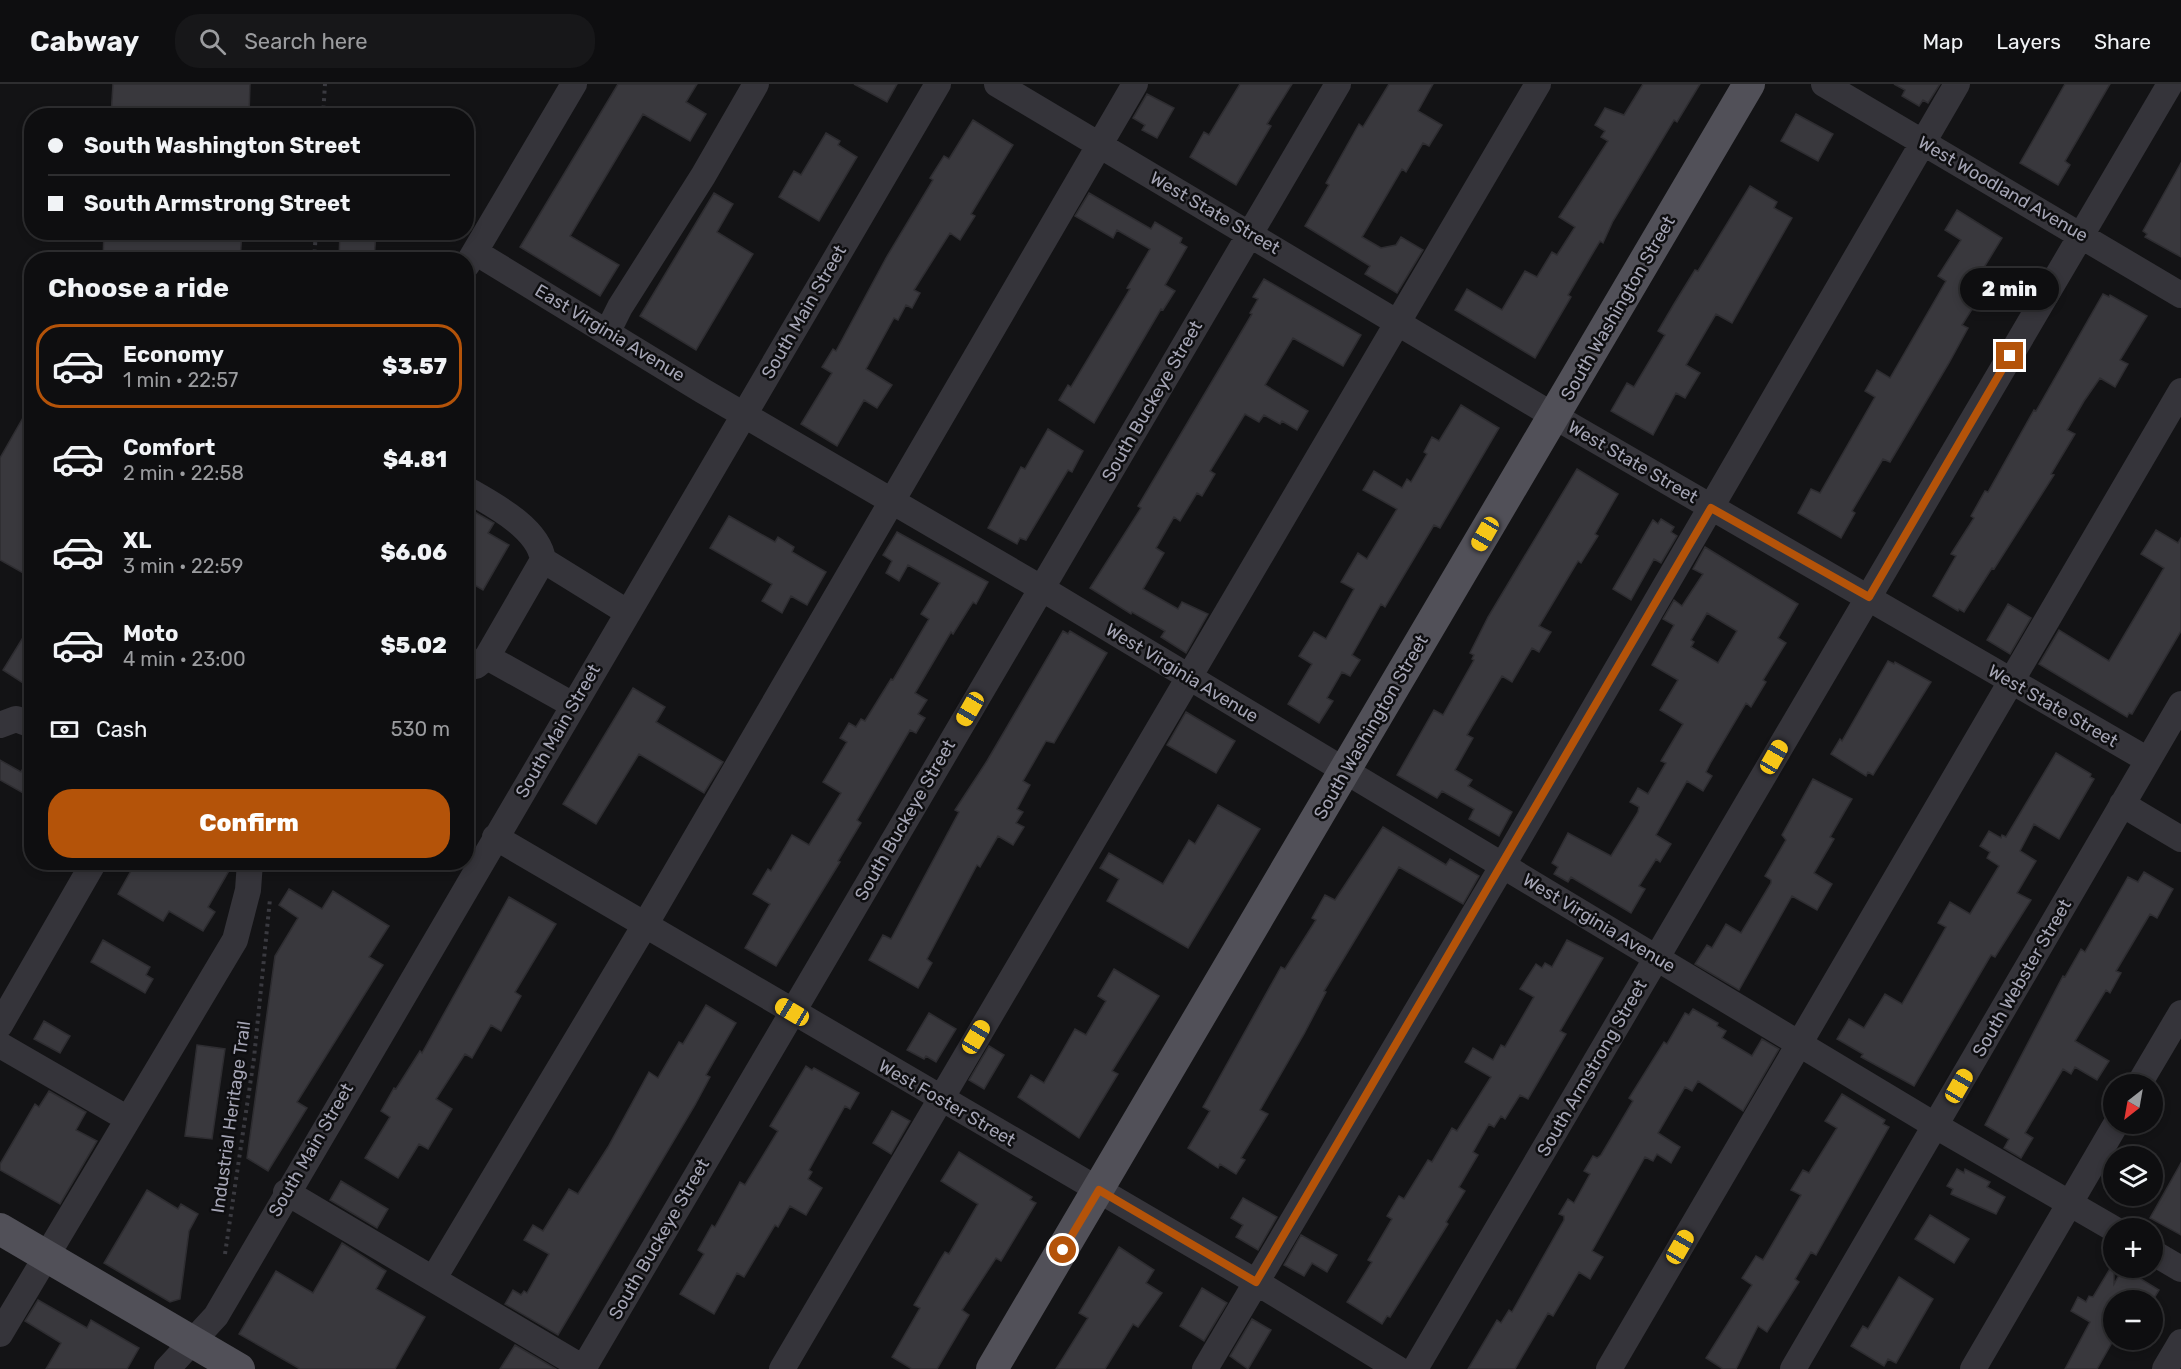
<!DOCTYPE html>
<meta charset="utf-8">
<style>
body{margin:0;font-family:Rubik,sans-serif;background:#171719;color:#f1f3f6;height:100vh;display:flex;flex-direction:column;font-size:22px;white-space:nowrap}
*{box-sizing:border-box;margin:0}
p{font-size:20px;color:#9b9c9f}
.icon{flex:none;width:33px;height:33px;fill:none;stroke:currentColor;stroke-width:2;stroke-linecap:round;stroke-linejoin:round}
.map{position:relative;flex:1;overflow:hidden}
.sheet{position:absolute;left:24px;top:168px;width:450px;height:618px;display:flex;flex-direction:column;background:#0e0e10;border-radius:24px;box-shadow:0 3px 9px #0003,0 0 0 2px #2e2e30}
.sheet>*{flex:none}
.hud{position:absolute;left:24px;top:24px;width:450px;height:132px;border-radius:24px;box-shadow:0 3px 9px #0003,0 0 0 2px #2e2e30;display:grid;align-content:center;height:132px;padding:0 24px;background:#0e0e10}
.needle{width:39px;rotate:211deg}
.fabs{position:absolute;left:2103px;top:990px;display:grid;gap:12px}
.fabs a{display:grid;place-items:center;width:60px;height:60px;border-radius:50%;background:#0e0e10;box-shadow:0 3px 9px #0003,0 0 0 2px #2e2e30;font-size:30px}
.end{position:absolute;width:27px;height:27px;margin:-14px;border:8px solid #b45309;background:#fff;box-shadow:0 0 0 3px #fff}
.from{border-radius:50%}
.bubble{position:absolute;height:42px;border-radius:21px;background:#0e0e10;box-shadow:0 3px 9px #0003,0 0 0 2px #2e2e30;font-size:20px;font-weight:800;line-height:42px;text-align:center}
.car{position:absolute;width:18px;height:36px;margin:-18px -9px;border-radius:8px;box-shadow:0 0 4px 2px #0007;background:linear-gradient(#f5c518 24%,#345 0 40%,#f5c518 0 76%,#345 0 86%,#f5c518 0)}
.hud b{display:flex;align-items:center;gap:21px;height:57px;font-size:22px}
.hud b+b{border-top:2px solid #2e2e30}
.hud i{width:15px;height:15px;background:#f1f3f6}
ul{padding:0;list-style:none}
li{display:flex;align-items:center;gap:18px;height:84px;margin:0 12px 9px;padding:0 12px;border:3px solid transparent;border-radius:24px}
li div{flex:1}
li b{display:block;font-size:22px}
li em{font-style:normal;font-weight:800}
li.selected{border-color:#b45309}
li>.icon{width:54px;height:54px;stroke-width:1.5}
h2{padding:0 24px;font-size:27px;line-height:72px}
.pay{display:flex;align-items:center;gap:15px;height:66px;padding:0 24px;font-size:22px}
.pay p{margin-inline-start:auto}
.button{display:flex;gap:12px;margin-top:auto;padding:12px 24px}
.button a{flex:1;height:69px;border-radius:24px;background:#b45309;color:#fff;font-size:24px;font-weight:800;line-height:69px;text-align:center}
header{display:flex;align-items:center;gap:36px;box-sizing:border-box;height:84px;padding:0 30px;background:#0e0e10;border-bottom:2px solid #2e2e30}
header strong{font-size:28px}
nav{display:flex;gap:33px;margin-inline-start:auto;font-size:21px}
.search{width:420px;height:54px;background:#171719;display:flex;align-items:center;gap:15px;box-sizing:border-box;padding:0 21px;border-radius:24px;color:#9b9c9f;font-size:22px}
.map>svg:first-child{display:block}
</style>
<header>
<strong>Cabway</strong>
<div class="search"><svg class="icon" aria-label="search" viewBox="0 0 24 24"><circle cx="10" cy="10" r="6"/><path d="M15 15l6 6"/></svg>Search here</div>
<nav><a>Map</a><a>Layers</a><a>Share</a></nav>
</header>
<div class="map">
<svg width="2181" height="1285" viewBox="0 0 2181 1285">
<rect width="100%" height="100%" fill="#131315"/>
<path fill="#39383d" stroke="#2e2d31" stroke-width="1.5" fill-rule="evenodd" d="M113 0H250L249 32H111Z
M618 0H697L686 18 706 30 690 57 643 30 570 152 619 181 600 212 520 163Z
M854 0H897L887 18Z
M1240 0H1292L1267 40 1271 42 1236 101 1190 73 1204 48 1209 51Z
M1389 0H1433L1418 27 1442 41 1429 62 1423 59 1406 88 1402 85 1362 153 1381 164 1396 161 1401 153 1423 166 1397 209 1365 190 1370 182 1305 142 1329 101 1326 99 1359 40 1363 43Z
M1643 0H1700L1677 38 1674 36 1613 137 1603 159 1600 157 1568 211 1571 213 1535 274 1455 226 1467 205 1502 226 1525 187 1537 193 1552 168 1557 171 1575 143 1559 133 1608 57 1601 53 1605 47 1595 41 1605 24 1624 31Z
M1894 0H1940L1928 19 1923 16 1919 22 1902 12 1905 6Z
M2065 0H2110L2065 77 2070 81 2058 101 2020 79Z
M1147 10 1174 24 1157 54 1142 46 1145 41 1133 34Z
M1796 30 1833 50 1818 77 1781 57Z
M973 36 1013 61 971 130 975 132 960 156 950 149 914 206 920 209 912 224 906 221 898 236 894 234 866 285 892 301 877 324 864 316 837 362 801 340 832 289 822 283 833 265 836 267 886 174 933 96 930 94 944 72 949 75Z
M826 49 840 57 838 61 857 73 819 137 779 113 794 87 801 91Z
M2181 79V173L2145 153 2147 150 2143 147Z
M1750 102 1777 118 1774 124 1792 134 1732 239 1716 230 1686 281 1700 289 1685 314 1676 309 1653 351 1611 327 1627 299 1634 303 1665 251 1658 247 1674 220 1695 186 1698 187Z
M714 109 733 120 717 148 753 170 696 266 640 232Z
M1089 109 1151 145 1155 138 1182 154 1180 159 1187 163 1165 201 1175 207 1163 226 1161 225 1094 339 1059 316 1068 301 1071 303 1130 205 1127 204 1150 165 1117 146 1113 154 1075 132Z
M1957 126 2002 154 1980 190 1988 200 1962 241 1968 244 1949 279 1890 378 1883 375 1852 427 1855 429 1841 454 1798 429 1811 405 1820 409 1875 313 1865 307 1877 286 1890 294 1946 197 1938 192 1961 156 1945 146Z
M104 148H242L240 176H103Z
M340 148H376L374 176H339Z
M1264 195 1361 251 1343 282 1293 254 1265 301 1308 327 1297 346 1282 337 1280 340 1264 331 1259 338 1245 330 1210 387 1215 390 1202 412 1197 409 1180 437 1174 433 1156 464 1164 469 1143 505 1178 525 1182 518 1208 530 1186 569 1161 553 1165 547 1132 528 1131 530 1090 504 1141 424 1138 422 1252 230 1250 229 1258 215 1253 213Z
M2103 210 2109 213 2110 211 2147 232 2120 276 2128 280 2115 303 2100 294 2084 317 2067 346 2075 350 2051 390 2054 391 1994 485 1992 484 1964 528 1959 525 1958 527 1933 512 1956 472 1951 470 1974 434 1971 432 1985 407 1988 408 2034 326 2036 327Z
M32 318V494L0 476V374Z
M1461 321 1499 344 1440 444 1434 441 1385 523 1381 520 1352 571 1360 576 1350 592 1342 588 1327 614 1333 617 1319 639 1288 620 1312 580 1299 572 1314 548 1326 555 1354 505 1341 498 1358 469 1367 475 1397 425 1363 406 1374 387 1402 404 1407 395 1411 398 1427 370 1424 368 1432 353 1439 357Z
M1048 345 1083 367 1072 388 1068 386 1026 456 1020 454 1017 460 988 444 1021 383 1025 385Z
M1577 385 1618 410 1595 450 1598 452 1581 479 1578 477 1539 542 1551 548 1539 568 1532 564 1512 598 1502 592 1467 651 1473 654 1455 686 1472 696 1468 702 1512 728 1499 752 1469 735 1474 725 1442 707 1437 714 1397 691 1434 626 1443 631 1474 576 1472 575 1474 571 1470 569 1488 533Z
M466 423 494 439 488 449 509 461 483 506 466 496Z
M729 432 775 458 778 453 794 463 792 468 826 488 807 521 791 512 782 529 762 517 772 500 710 464Z
M1661 435 1674 443 1671 448 1677 452 1661 479 1654 475 1631 516 1613 505 1653 436 1658 440Z
M2156 446 2178 459 2181 454V547L2132 630 2129 629 2127 633 2039 580 2059 546 2109 577 2164 484 2141 470Z
M897 448 988 498 976 520 973 518 953 550 951 548 915 609 927 616 918 630 925 634 916 649 910 646 857 736 861 739 838 777 840 778 776 882 745 864 770 820 753 810 768 785 771 787 792 751 809 761 841 709 823 698 847 658 840 654 849 639 856 643 861 635 865 637 891 595 893 596 929 535 921 530 940 499 908 481 899 497 886 489 892 477 883 471Z
M1705 463 1798 520 1778 554 1786 559 1763 596 1766 598 1751 623 1746 619 1711 678 1706 688 1712 692 1703 707 1687 697 1656 751 1671 760 1660 778 1656 775 1639 802 1645 805 1631 829 1571 793 1568 798 1554 790 1558 783 1552 779 1568 749 1611 772 1638 728 1639 723 1630 718 1638 704 1648 710 1666 679 1661 677 1683 640 1660 626 1678 596 1652 581 1674 541 1663 535 1674 516 1682 522 1703 490 1693 485ZM1707 529 1737 547 1718 579 1691 563 1694 558 1691 556Z
M2008 520 2031 534 2010 570 1987 556Z
M32 539V585L23 599 3 586Z
M1063 547 1068 550 1070 547 1107 569 1054 659 1046 657 1023 697 1030 701 1017 725 1023 728 1016 739 1024 743 1013 761 998 752 980 783 977 781 927 875 932 879 918 904 869 876 883 851 891 855 959 728 955 726 987 677Z
M1888 577 1894 580 1895 578 1931 598 1873 691 1868 688 1866 692 1831 670 1840 655 1842 657Z
M633 604 665 623 656 638 723 678 704 709 639 670 596 740 563 720Z
M1186 628 1235 657 1216 689 1167 661Z
M32 669V714L0 696V676L21 688Z
M2056 669 2091 690 2090 693 2094 695 2059 755 2034 740 2020 767 2036 777 2017 809 2031 816 1995 873 1991 871 1914 1002 1861 973 1863 970 1837 955 1849 935 1864 944 1885 910 1902 920 1946 843 1938 839 1950 818 1970 830 1999 782 1987 774 1990 768 1980 762 1989 747 2001 754 2002 751 2006 753Z
M1813 695 1852 715 1830 753 1834 755 1814 789 1832 800 1817 826 1792 812 1739 906 1695 880 1707 861 1712 864 1726 840 1741 849 1771 799V796L1765 792 1786 756 1782 751Z
M1218 721 1260 745 1188 864 1107 817 1119 795 1100 784 1109 769 1163 800 1189 756 1195 760Z
M1383 743 1446 781 1450 775 1479 792 1463 820 1399 783 1324 907 1326 908 1304 950 1260 1026 1268 1030 1241 1074 1245 1076 1236 1090 1220 1080 1218 1084 1188 1064 1210 1027 1203 1023 1281 883 1285 885 1316 836 1312 834 1325 811 1335 816Z
M136 778H234L208 823 215 828 203 847 169 827 163 837 118 810Z
M2144 788 2173 805 2157 834 2150 830 2116 887 2121 889 2110 909 2106 906 2075 957 2109 977 2097 996 2075 983 2071 990 2063 985 2025 1049 2033 1054 2021 1074 2004 1064 2009 1055 1985 1041 2063 892 2065 893 2081 865 2085 868 2128 793 2138 798Z
M289 805 322 825 333 807 389 842 369 873 383 881 297 1018 307 1024 268 1087 247 1074 275 872 298 834 279 821Z
M509 813 556 840 515 908 521 912 501 947 491 941 472 974 465 970 436 1015 452 1025 428 1065 419 1060 398 1094 365 1074 390 1033 381 1027 394 1004 396 1005 420 967 422 969Z
M103 856 150 883 146 891 153 895 145 909 91 878Z
M1567 856 1603 874 1560 947 1566 950 1528 1015 1520 1011 1505 1035 1501 1032 1494 1043 1489 1040 1473 1068 1478 1071 1459 1103 1465 1107 1446 1138 1448 1140 1390 1233 1387 1232 1382 1240 1347 1218 1372 1178 1368 1176 1392 1135 1387 1132 1399 1112 1404 1115 1428 1076 1432 1078 1452 1044 1457 1047 1491 993 1465 978 1473 964 1493 976 1501 961 1505 963 1534 913 1520 905 1536 880 1542 884 1545 879 1552 883Z
M1114 885 1159 912 1112 987 1118 990 1079 1054 1018 1013 1031 991 1044 999 1075 945 1086 951 1106 917 1098 912Z
M706 921 736 939 706 991 710 993 695 1021 558 1251 505 1220 513 1206 521 1211 524 1207 527 1209 549 1170 524 1156 533 1141 543 1147 569 1105 578 1110 608 1063 649 988 658 994 679 958 683 960Z
M1693 925 1718 939 1717 942 1726 947 1722 954 1752 972 1762 955 1779 965 1743 1027 1698 997 1692 1007 1685 1003 1658 1049 1680 1063 1671 1079 1657 1070 1653 1077 1645 1073 1592 1167 1603 1173 1590 1195 1579 1188 1553 1232 1548 1229 1515 1285H1468L1497 1236 1501 1239 1509 1226 1512 1228 1564 1136V1132L1559 1130 1568 1115 1574 1119 1590 1090 1584 1087 1593 1072 1597 1074 1601 1071 1633 1017 1629 1014 1664 958 1667 960 1685 929 1689 931Z
M929 929 956 945 936 978 926 972 924 975 907 966Z
M44 937 70 952 60 969 34 955Z
M197 961 225 965 212 1055 185 1052Z
M989 962 1004 971 984 1005 969 996Z
M806 982 812 986 814 984 859 1009 850 1025 845 1022 809 1086 812 1088 808 1095 822 1104 806 1131 790 1122 778 1143 775 1141 744 1193 737 1189 714 1230 680 1210 704 1170 698 1166 712 1141 715 1143 740 1098 745 1101 778 1047 770 1042Z
M49 1007 86 1028 76 1046 97 1057 60 1120 0 1086V1080L35 1020 39 1023Z
M1842 1010 1885 1036 1883 1040 1889 1043 1816 1171 1811 1168 1795 1195 1799 1198 1767 1248 1758 1242 1736 1285H1723L1706 1274 1752 1201 1742 1194 1756 1172 1763 1176 1801 1111 1791 1106 1803 1086 1809 1089 1837 1044 1825 1037Z
M892 1027 910 1037 891 1070 873 1059Z
M959 1068 1032 1113 1030 1116 1036 1119 1001 1177 996 1174 962 1226 969 1231 937 1285H912L892 1273 920 1224 914 1221 940 1176 945 1168 949 1170 978 1120 941 1097Z
M2181 1079V1151L2150 1134Z
M1957 1085 1964 1089 1965 1085 1990 1098 1987 1103 2005 1113 1996 1130 1951 1110 1953 1105 1947 1102Z
M341 1097 388 1125 377 1144 330 1116Z
M147 1106 178 1125 181 1120 198 1130 189 1147 180 1215 170 1218 104 1179Z
M1243 1114 1277 1133 1258 1166 1236 1153 1243 1141 1231 1134Z
M1930 1131 1969 1155 1954 1179 1915 1155Z
M1301 1151 1337 1171 1327 1188 1312 1179 1304 1192 1284 1181Z
M342 1159 386 1187 376 1205 425 1233 395 1285H300L239 1250 276 1187 313 1209Z
M1119 1163 1154 1186 1146 1199 1162 1209 1138 1243 1133 1240 1105 1285H1056L1088 1234 1079 1229Z
M2114 1178V1200L2123 1184 2159 1206 2153 1216H2114V1255L2097 1285H2065L2090 1238 2071 1227 2078 1213 2086 1218 2089 1212 2093 1213Z
M1899 1193 1933 1215 1896 1279 1888 1275 1884 1282 1851 1262 1863 1242 1868 1245Z
M1202 1204 1227 1219 1204 1257 1180 1242Z
M38 1216 87 1244 91 1236 139 1264 127 1285H46L61 1259 25 1237Z
M1252 1235 1271 1246 1248 1285 1230 1272Z
M515 1261 556 1285H500Z"/>
<g fill="none" stroke-linecap="round" stroke-linejoin="round">
<path stroke="#3a3a40" stroke-width="4" stroke-dasharray="3 4.5" stroke-linecap="butt" d="M323 32 325 0
M314 176 316 148
M225 1170 254 974 270 815"/>
<path stroke="#35343a" stroke-width="26" d="M997 0 1554 332 2148 676
M1824 0 2181 211
M475 168 703 307 1041 504 1936 1042 2114 1145
M467 181 574 0
M608 247 620 223 703 92 756 0
M466 405C492 420 539 444 543 476L487 573
M543 476 627 528
M466 579 476 582 487 573 573 621
M0 641 16 635 32 641
M2122 720 2181 755
M495 753 1256 1198 1398 1285
M0 941 94 778
M0 961 128 1035
M2139 1000 2181 929
M286 1108 585 1285
M2152 1168 2181 1185
M434 1194 645 841 1135 0
M0 1250 235 856 248 806 250 778
M167 1285 216 1232 938 0
M583 1285 1338 0
M782 1285 1538 0
M1205 1285 1503 781 1957 0
M1415 1285 2170 0
M1609 1285 2181 307
M1793 1285 2181 620
M1973 1285 2116 1040
M2165 1285 2181 1258"/>
<path stroke="#515058" stroke-width="32" d="M0 1145 239 1285
M992 1285 1749 0"/>
</g>
<g fill="none" stroke-linecap="round" stroke-linejoin="round">
<path stroke="#b45309" stroke-width="8" d="M1063 1166 1099 1106 1256 1198 1711 424 1869 513 2010 272"/>
</g>
<g text-anchor="middle" dominant-baseline="central" stroke-width="5" stroke-linejoin="round" paint-order="stroke">
<g font-size="18" fill="#a5a5b5" stroke="#0e0e10">
<text transform="translate(2003 105) rotate(30)">West Woodland Avenue</text>
<text transform="translate(1215 129) rotate(30)">West State Street</text>
<text transform="translate(1618 224) rotate(-60)">South Washington Street</text>
<text transform="translate(804 228) rotate(-60)">South Main Street</text>
<text transform="translate(610 249) rotate(31)">East Virginia Avenue</text>
<text transform="translate(1152 317) rotate(-60)">South Buckeye Street</text>
<text transform="translate(1633 378) rotate(30)">West State Street</text>
<text transform="translate(1182 589) rotate(31)">West Virginia Avenue</text>
<text transform="translate(2053 622) rotate(30)">West State Street</text>
<text transform="translate(1371 643) rotate(-60)">South Washington Street</text>
<text transform="translate(558 647) rotate(-60)">South Main Street</text>
<text transform="translate(905 736) rotate(-60)">South Buckeye Street</text>
<text transform="translate(1599 839) rotate(31)">West Virginia Avenue</text>
<text transform="translate(2022 894) rotate(-60)">South Webster Street</text>
<text transform="translate(1592 984) rotate(-60)">South Armstrong Street</text>
<text transform="translate(947 1019) rotate(30)">West Foster Street</text>
<text transform="translate(231 1033) rotate(-82)">Industrial Heritage Trail</text>
<text transform="translate(311 1066) rotate(-60)">South Main Street</text>
<text transform="translate(659 1155) rotate(-60)">South Buckeye Street</text>
</g>
</g>
</svg>
<div class="fabs">
<a><svg class="needle" viewBox="-14 -14 28 28"><path d="M0-13l5 13h-10z" fill="#e53935"/><path d="M0 13l5-13h-10z" fill="#9b9c9f"/></svg></a>
<a><svg class="icon" aria-label="layers" viewBox="0 0 24 24"><path d="M12 4l9 5-9 5-9-5zM3 14l9 5 9-5"/></svg></a>
<a>+</a>
<a>−</a>
</div>
<i class="end from" style="left:1063px;top:1166px"></i>
<i class="end" style="left:2010px;top:272px"></i>
<div class="bubble" style="left:1960px;top:184px;width:99px">2 min</div>
<i class="car" style="left:1485px;top:450px;rotate:210deg"></i>
<i class="car" style="left:970px;top:625px;rotate:210deg"></i>
<i class="car" style="left:1774px;top:673px;rotate:30deg"></i>
<i class="car" style="left:792px;top:928px;rotate:301deg"></i>
<i class="car" style="left:976px;top:953px;rotate:31deg"></i>
<i class="car" style="left:1959px;top:1002px;rotate:30deg"></i>
<i class="car" style="left:1680px;top:1163px;rotate:30deg"></i>
<div class="hud">
<b><i class="from"></i>South Washington Street</b>
<b><i></i>South Armstrong Street</b>
</div>
<section class="sheet">
<h2>Choose a ride</h2>
<ul>
<li class="selected"><svg class="icon" aria-label="car" viewBox="0 0 24 24"><path d="M5 17H2v-5l4-1 3-4h7l3 4 3 1v5h-3M9 17h6M6 11h13"/><circle cx="7" cy="17" r="2"/><circle cx="17" cy="17" r="2"/></svg><div><b>Economy</b><p>1 min · 22:57</p></div><em>$3.57</em></li>
<li><svg class="icon" aria-label="car" viewBox="0 0 24 24"><path d="M5 17H2v-5l4-1 3-4h7l3 4 3 1v5h-3M9 17h6M6 11h13"/><circle cx="7" cy="17" r="2"/><circle cx="17" cy="17" r="2"/></svg><div><b>Comfort</b><p>2 min · 22:58</p></div><em>$4.81</em></li>
<li><svg class="icon" aria-label="car" viewBox="0 0 24 24"><path d="M5 17H2v-5l4-1 3-4h7l3 4 3 1v5h-3M9 17h6M6 11h13"/><circle cx="7" cy="17" r="2"/><circle cx="17" cy="17" r="2"/></svg><div><b>XL</b><p>3 min · 22:59</p></div><em>$6.06</em></li>
<li><svg class="icon" aria-label="car" viewBox="0 0 24 24"><path d="M5 17H2v-5l4-1 3-4h7l3 4 3 1v5h-3M9 17h6M6 11h13"/><circle cx="7" cy="17" r="2"/><circle cx="17" cy="17" r="2"/></svg><div><b>Moto</b><p>4 min · 23:00</p></div><em>$5.02</em></li>
</ul>
<div class="pay"><svg class="icon" aria-label="cash" viewBox="0 0 24 24"><path d="M3 7h18v10H3z"/><circle cx="12" cy="12" r="2"/></svg>Cash<p>530 m</p></div>
<div class="button"><a>Confirm</a></div>
</section>
</div>
